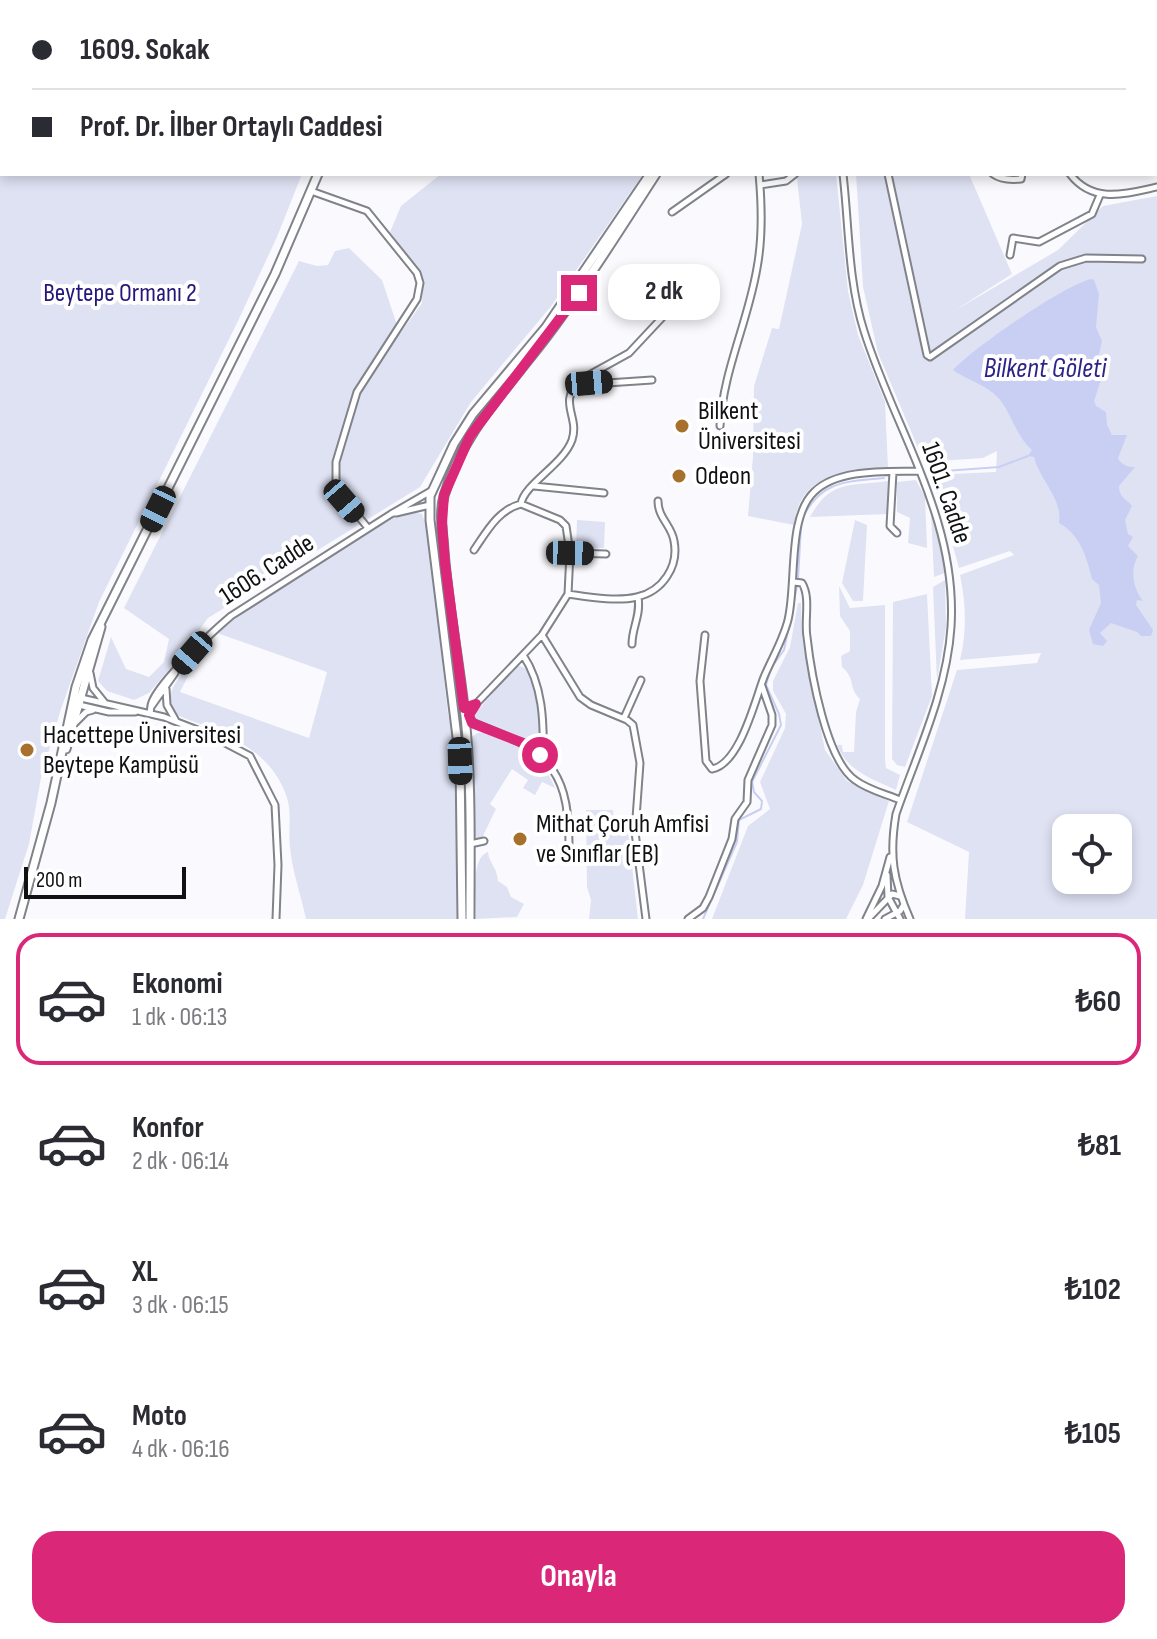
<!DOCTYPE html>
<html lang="tr">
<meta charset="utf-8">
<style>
body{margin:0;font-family:"Sofia Sans Condensed",sans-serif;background:#f7f7f7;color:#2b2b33;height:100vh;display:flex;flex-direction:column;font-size:30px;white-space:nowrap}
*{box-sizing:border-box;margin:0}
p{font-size:26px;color:#7c7c81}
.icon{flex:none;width:44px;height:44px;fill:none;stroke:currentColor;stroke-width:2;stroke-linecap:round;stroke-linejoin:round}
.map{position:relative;height:919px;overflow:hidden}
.panel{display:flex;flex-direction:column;background:#fff;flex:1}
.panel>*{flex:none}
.hud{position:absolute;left:0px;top:0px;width:1158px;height:176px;box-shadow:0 4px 12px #0003;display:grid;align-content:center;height:176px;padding:0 32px;background:#fff}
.buttons{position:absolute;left:1052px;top:814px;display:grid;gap:16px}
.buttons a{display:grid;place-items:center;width:80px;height:80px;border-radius:16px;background:#fff;box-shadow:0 4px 12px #0003;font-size:40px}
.scale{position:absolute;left:24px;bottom:20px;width:162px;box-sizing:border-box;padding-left:8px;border:4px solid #101113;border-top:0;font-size:22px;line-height:28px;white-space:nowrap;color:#101113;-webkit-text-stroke:6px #fff;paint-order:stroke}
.end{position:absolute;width:36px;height:36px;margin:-18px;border:10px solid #db2777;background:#fff;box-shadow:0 0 0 4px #fff}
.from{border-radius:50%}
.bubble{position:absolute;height:56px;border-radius:24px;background:#fff;box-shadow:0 4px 12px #0003;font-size:26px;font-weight:700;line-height:56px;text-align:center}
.car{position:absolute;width:24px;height:48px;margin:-24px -12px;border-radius:10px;box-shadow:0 0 6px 2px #0007;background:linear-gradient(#222 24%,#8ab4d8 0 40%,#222 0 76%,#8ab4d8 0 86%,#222 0)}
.hud b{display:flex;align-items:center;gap:28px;height:76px;font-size:30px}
.hud b+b{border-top:2px solid #e1e1e2}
.hud i{width:20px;height:20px;background:#2b2b33}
ul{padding:14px 0 0;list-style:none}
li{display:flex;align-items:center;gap:24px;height:132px;margin:0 16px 12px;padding:0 16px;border:4px solid transparent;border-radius:24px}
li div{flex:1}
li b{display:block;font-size:30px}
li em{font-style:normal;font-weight:700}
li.active{border-color:#db2777}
li>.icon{width:72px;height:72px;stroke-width:1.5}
.button{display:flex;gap:16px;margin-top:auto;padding:16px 32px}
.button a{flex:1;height:92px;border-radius:24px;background:#db2777;color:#fff;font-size:32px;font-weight:700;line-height:92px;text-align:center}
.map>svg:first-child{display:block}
</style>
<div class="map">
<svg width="1157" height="919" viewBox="0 0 1157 919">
<rect width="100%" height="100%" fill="#fafafe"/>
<path fill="#dfe2f3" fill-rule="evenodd" d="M0 0H373L2 2V174H302L277 237 237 323 99 602 60 712 41 778 29 844 5 919H0Z
M441 174H643L552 305 471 402 420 487 208 618 178 659 149 693 134 700 107 691 98 681 111 637 126 669 149 677 164 662 169 639 124 608 299 261 317 266 328 265 335 251 349 248 382 280 400 334 422 303 423 277 390 232 401 206Z
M800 174H836L848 291 858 335 885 402 888 468C846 473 800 471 794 525L748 516 753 456 754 386 772 328 779 329 802 224 797 178Z
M856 174H969L1012 274 954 311 1058 250 1103 206 1157 196V919H965L969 852 907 822 957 670 1037 663 1041 653 960 660C967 631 966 604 960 575L1014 555 1010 551 959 568 941 503 929 475 996 472 997 451 983 458 924 462 878 353 863 287ZM1066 828H1118V880H1066Z
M916 480 925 497 927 548 908 543 910 518 897 512V482Z
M888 481V514L810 517C830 480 850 486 888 481Z
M411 511 422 514 427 528 448 714 456 747 459 919H306C301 895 292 871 290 847 288 831 292 814 287 798 271 748 223 733 179 716 157 697 182 675 195 657L197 658 180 692 309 738 327 672 217 633 239 616 391 516Z
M931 514 941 549 945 573 934 577Z
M577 520 605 522 604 548 576 547Z
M855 520 867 525 863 601H853L842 583Z
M945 580 946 627 937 681 933 587Z
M839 586 850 608 885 605V759L886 768 900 775 896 790C872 779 847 771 837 745H842L843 752H854L856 712 860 699C848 688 856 679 842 667L841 656 850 651V631L840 616Z
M927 594 932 696 905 767 897 765 892 759 893 602Z
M798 603H801L802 637 825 750 847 781 889 801 863 885 846 919H712L748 826 770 809 760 782 785 728 786 714 773 691V681L790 647Z
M517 665 528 669C538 695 541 721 540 748L475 720 473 716Z
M488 732C521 746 541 754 555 788L542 782 535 795 523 788 528 780 512 769 490 804 496 809 481 840 475 841 472 737 477 733Z
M586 810H613L614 820 627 822 638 919H589L591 900 587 887Z
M488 852C489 863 497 867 498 881L507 887 511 897 524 904 517 917 476 919C476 901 470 858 488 852Z"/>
<path fill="#c9cff3" d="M1091 279 1094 280 1099 294 1096 327 1102 341 1098 359 1103 374 1094 401 1096 406 1106 412 1107 425 1112 435H1127L1118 458C1120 464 1129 468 1135 467L1119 486C1119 498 1126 498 1132 506L1125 520 1128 534 1133 537 1128 546 1138 556C1129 571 1134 590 1143 601L1137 600 1136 605 1153 630 1151 636H1141L1137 632 1111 623 1100 633 1107 641 1103 646 1093 644 1089 630 1101 603 1099 585 1092 579C1087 558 1080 534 1059 523 1063 499 1040 481 1034 457L1028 456 1032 450C1017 437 1012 416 1001 401 987 384 970 382 953 370 973 348 1063 286 1091 279Z"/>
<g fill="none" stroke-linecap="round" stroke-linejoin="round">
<path stroke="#c9cff3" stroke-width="2" d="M931 472 999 467 1028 456
M802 519C821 480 845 482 884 478
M798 579 801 526
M703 919 737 842 739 820 761 809 762 801 754 792 752 782 781 725 779 714 766 685 771 668 784 650 797 586"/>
<g stroke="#81838a" stroke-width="9">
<path id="street" d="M412 0 415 2
M678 0 681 2
M1126 0 1128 2
M427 2 428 0
M566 2 569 0
M950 2V0
M1087 2 1088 0
M1106 2 1107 0
M843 174C849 226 848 281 864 331 895 430 958 519 951 627 947 691 917 754 896 814 889 855 893 880 910 919
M888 174 927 355 930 357 1060 266 1086 258 1142 259
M993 174C1001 180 1011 180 1021 179L1022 174
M1070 174C1093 204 1125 194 1157 187
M760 185 786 181 795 174
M311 191 367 211 417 273 420 283 417 299 357 392 336 462V481L340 494 368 528
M672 212 726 174
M1010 255 1013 238 1039 242 1092 214 1100 195
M577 385 652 380
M720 426C723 371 748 322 757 268 763 236 762 206 759 174
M893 472 890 526 897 533
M534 486 604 493
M521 504C524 484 563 465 572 440 580 416 557 403 580 380L629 353 672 307
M396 513 430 505
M474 550C487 531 498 510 521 504
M570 553 606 554
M794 582 802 583C811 598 804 620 807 637 811 673 826 760 855 780 868 790 886 794 900 800
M568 594C589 597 616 602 637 597 663 591 679 566 674 541 672 526 658 518 658 501
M542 635 580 697 591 705 627 720 633 725 640 763 635 832 646 919
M705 635 700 681 706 761 712 769C740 764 755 700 764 677 772 658 783 640 788 620 797 583 787 518 814 492 838 468 888 472 920 471
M632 644C632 627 641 616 638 597
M523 655C543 685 544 722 543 757
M90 673 93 688 105 703
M166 689 167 705 176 721
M81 698 164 717 208 734 250 756 275 805 278 865 276 919
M79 705 109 712H135
M475 705 465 719C536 748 569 756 569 843
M151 707 175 673
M464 708 476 704 542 635 568 594 570 553 566 526 560 520 521 504
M150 714C151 710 150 706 152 702 161 680 212 632 231 616L391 514 431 491
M624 718 641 680
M76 722 86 712 93 710
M470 844 484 841
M887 875 888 897 900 919
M869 918 892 894 900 896
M688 919 703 908 709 897 732 839 735 819 747 802 748 780 772 725V715L762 686
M866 919 882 886 890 857
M885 919 900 911 903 906"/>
</g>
<g stroke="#81838a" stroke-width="11">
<path id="secondary" d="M379 2 380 0
M844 2 848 0
M871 2 875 0
M66 749 101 627
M19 919 51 803 76 687 92 640 275 274 318 174
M462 919 460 761 430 520V496L454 444 473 414 546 327 650 174
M470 919C470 849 472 777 464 707 458 655 448 603 444 551 443 533 439 514 444 496 462 432 509 387 548 335 587 283 621 228 656 174"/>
</g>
<use href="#street" stroke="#fff" stroke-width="5"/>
<use href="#secondary" stroke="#fff" stroke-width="7"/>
</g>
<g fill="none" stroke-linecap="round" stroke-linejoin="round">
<path stroke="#db2777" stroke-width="10" d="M540 755 523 743 472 723 469 715 476 704 464 708 445 563 442 523 444 495 470 436 579 293"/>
</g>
<g fill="#a8702d" stroke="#fff" stroke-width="3">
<circle cx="682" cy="426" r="8"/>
<circle cx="679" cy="476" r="8"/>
<circle cx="27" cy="750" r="8"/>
<circle cx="520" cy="839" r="8"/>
</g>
<g text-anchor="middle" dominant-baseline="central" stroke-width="8" stroke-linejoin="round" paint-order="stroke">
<g font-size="26" fill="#24167b" stroke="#fff">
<text x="120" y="293">Beytepe Ormanı 2</text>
</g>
<g font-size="26" fill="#101113" stroke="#fff" text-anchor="start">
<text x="698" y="411">Bilkent<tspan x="698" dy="30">Üniversitesi</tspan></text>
<text x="695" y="476">Odeon</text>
<text x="43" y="735">Hacettepe Üniversitesi<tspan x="43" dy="30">Beytepe Kampüsü</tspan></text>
<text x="536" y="824">Mithat Çoruh Amfisi<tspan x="536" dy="30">ve Sınıflar (EB)</tspan></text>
</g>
<g font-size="26" fill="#101113" stroke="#fff">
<text transform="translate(946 493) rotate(71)">1601. Cadde</text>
<text transform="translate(267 570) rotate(-33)">1606. Cadde</text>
</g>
<g font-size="28" font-style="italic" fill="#2d2488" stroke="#fff">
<text x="1045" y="368">Bilkent Göleti</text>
</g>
</g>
</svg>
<div class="buttons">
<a><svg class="icon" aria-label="locate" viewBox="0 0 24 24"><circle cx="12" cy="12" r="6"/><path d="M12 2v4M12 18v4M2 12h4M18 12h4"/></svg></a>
</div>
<div class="scale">200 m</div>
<i class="end from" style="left:540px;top:755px"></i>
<i class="end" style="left:579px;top:293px"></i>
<div class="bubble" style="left:608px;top:264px;width:112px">2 dk</div>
<i class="car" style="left:589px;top:383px;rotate:85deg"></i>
<i class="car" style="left:344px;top:501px;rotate:139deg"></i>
<i class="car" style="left:158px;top:509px;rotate:206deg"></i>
<i class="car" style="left:570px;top:553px;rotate:91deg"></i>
<i class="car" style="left:192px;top:653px;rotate:221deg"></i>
<i class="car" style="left:460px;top:761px;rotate:178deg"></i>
<div class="hud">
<b><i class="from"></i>1609. Sokak</b>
<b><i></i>Prof. Dr. İlber Ortaylı Caddesi</b>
</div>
</div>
<section class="panel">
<ul>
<li class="active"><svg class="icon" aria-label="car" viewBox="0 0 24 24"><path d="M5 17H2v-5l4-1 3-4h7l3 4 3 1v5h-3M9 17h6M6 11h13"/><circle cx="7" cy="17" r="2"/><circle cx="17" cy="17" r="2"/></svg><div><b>Ekonomi</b><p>1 dk · 06:13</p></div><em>₺60</em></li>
<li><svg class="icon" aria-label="car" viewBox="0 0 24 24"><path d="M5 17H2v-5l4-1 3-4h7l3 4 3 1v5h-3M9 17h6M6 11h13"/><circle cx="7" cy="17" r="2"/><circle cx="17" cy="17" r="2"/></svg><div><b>Konfor</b><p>2 dk · 06:14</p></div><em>₺81</em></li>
<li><svg class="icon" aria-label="car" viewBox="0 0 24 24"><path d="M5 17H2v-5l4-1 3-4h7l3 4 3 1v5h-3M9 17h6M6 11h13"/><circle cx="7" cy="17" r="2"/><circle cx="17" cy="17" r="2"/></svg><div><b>XL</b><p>3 dk · 06:15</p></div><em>₺102</em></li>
<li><svg class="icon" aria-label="car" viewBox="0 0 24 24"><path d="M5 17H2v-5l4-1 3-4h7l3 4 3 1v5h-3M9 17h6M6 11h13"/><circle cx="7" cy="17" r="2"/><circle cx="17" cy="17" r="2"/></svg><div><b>Moto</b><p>4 dk · 06:16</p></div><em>₺105</em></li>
</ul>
<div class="button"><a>Onayla</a></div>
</section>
